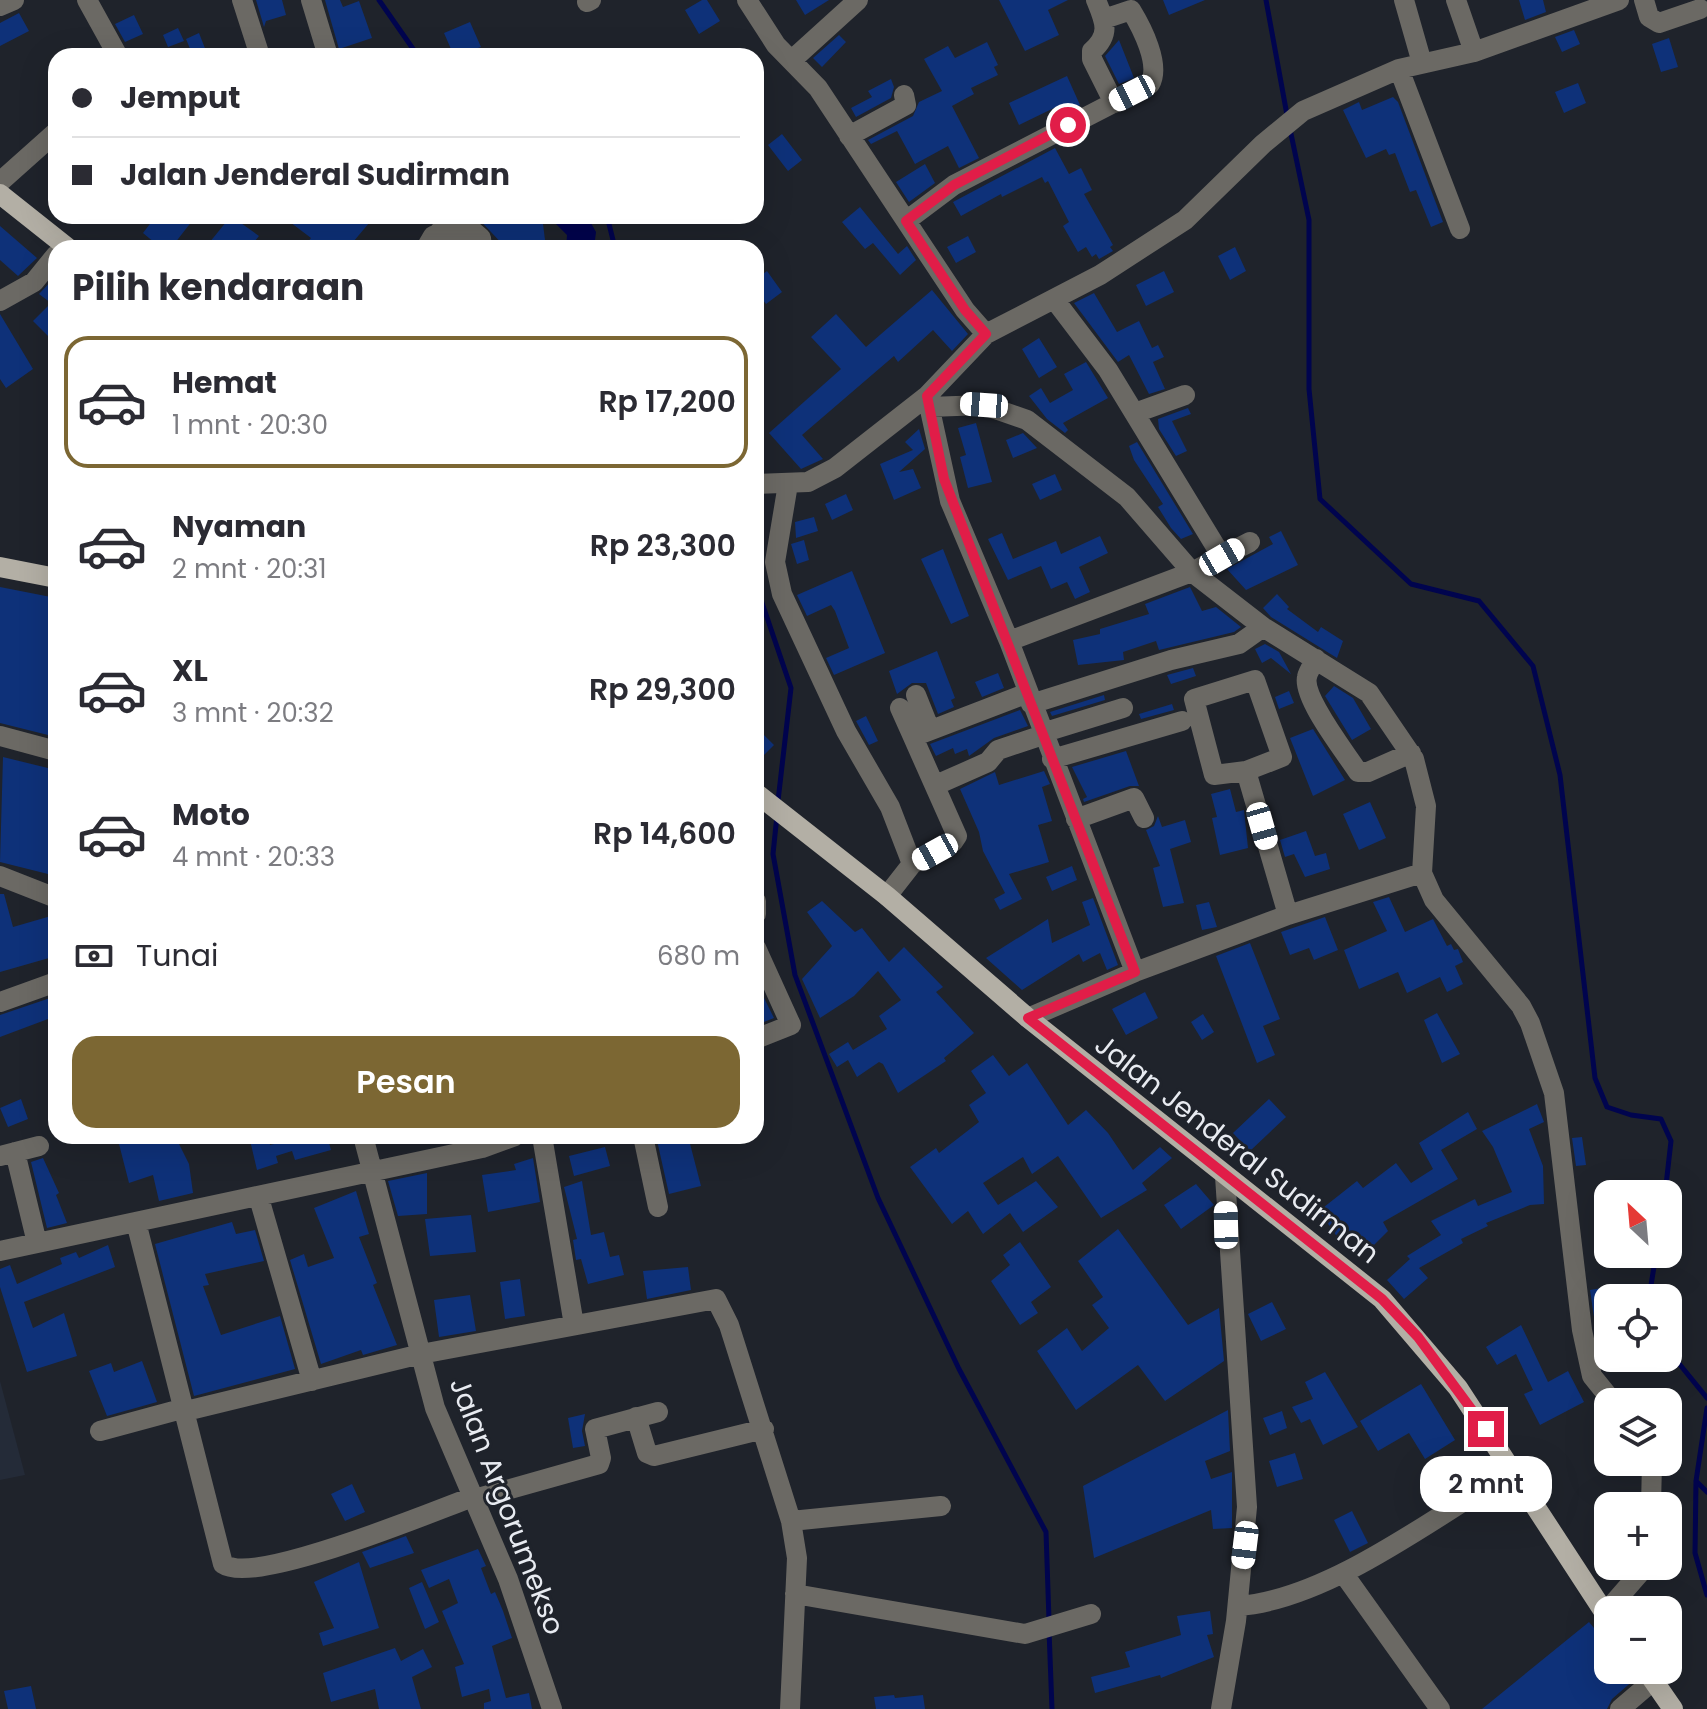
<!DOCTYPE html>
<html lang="id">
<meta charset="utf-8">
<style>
body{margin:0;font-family:Poppins,sans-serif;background:#f7f7f7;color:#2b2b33;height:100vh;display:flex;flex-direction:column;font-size:30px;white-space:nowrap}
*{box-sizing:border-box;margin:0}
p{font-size:26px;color:#7c7c81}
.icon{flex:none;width:44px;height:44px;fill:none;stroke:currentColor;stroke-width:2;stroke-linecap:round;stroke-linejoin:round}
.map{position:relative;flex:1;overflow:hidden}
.side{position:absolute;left:48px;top:240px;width:716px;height:904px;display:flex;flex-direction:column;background:#fff;border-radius:24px;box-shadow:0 8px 32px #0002}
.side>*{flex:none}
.top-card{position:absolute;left:48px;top:48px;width:716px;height:176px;border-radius:24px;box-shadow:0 8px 32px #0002;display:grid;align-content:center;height:176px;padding:0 24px;background:#fff}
.needle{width:52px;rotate:334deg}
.buttons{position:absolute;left:1594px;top:1180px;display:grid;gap:16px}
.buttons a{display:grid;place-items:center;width:88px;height:88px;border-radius:16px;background:#fff;box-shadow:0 8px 32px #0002;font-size:40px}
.end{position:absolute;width:36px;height:36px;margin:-18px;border:10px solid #e11d48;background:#fff;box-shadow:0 0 0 4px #fff}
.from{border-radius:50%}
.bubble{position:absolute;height:56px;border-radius:24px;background:#fff;box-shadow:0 8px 32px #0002;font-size:26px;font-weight:600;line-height:56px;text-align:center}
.car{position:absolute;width:24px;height:48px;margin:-24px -12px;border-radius:10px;box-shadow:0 0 6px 2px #0007;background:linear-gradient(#fff 24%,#345 0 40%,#fff 0 76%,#345 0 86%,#fff 0)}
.top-card b{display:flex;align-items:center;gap:28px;height:76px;font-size:30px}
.top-card b+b{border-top:2px solid #e1e1e2}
.top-card i{width:20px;height:20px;background:#2b2b33}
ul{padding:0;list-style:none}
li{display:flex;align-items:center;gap:24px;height:132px;margin:0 16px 12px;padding:0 8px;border:4px solid transparent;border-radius:24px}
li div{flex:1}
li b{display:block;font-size:30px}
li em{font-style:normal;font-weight:600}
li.active{border-color:#7c6733}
li>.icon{width:72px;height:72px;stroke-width:1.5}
h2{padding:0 24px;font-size:36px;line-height:96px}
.pay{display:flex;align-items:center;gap:20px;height:88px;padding:0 24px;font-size:30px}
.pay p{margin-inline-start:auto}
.cta{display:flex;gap:16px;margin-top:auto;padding:16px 24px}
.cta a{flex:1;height:92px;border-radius:24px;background:#7c6733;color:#fff;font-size:32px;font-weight:600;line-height:92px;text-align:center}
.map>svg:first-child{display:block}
</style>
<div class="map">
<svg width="1707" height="1709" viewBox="0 0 1707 1709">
<rect width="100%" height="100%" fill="#1f232b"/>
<path fill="#242b38" d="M0 1381 25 1475 0 1480Z"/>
<path fill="#00044e" d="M559 216H587L596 232 594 248H566L567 235 555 223Z"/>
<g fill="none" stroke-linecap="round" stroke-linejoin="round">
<path stroke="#00044e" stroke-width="5" d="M379 0 418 56
M1266 0 1287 115
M1290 129 1309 220V389L1320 499 1411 584 1479 601 1533 666 1560 775 1595 1078 1607 1107 1631 1115 1661 1119 1671 1141 1665 1194
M607 216 615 248
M756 585 791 688 778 801
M777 815 773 854 795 975 878 1198 959 1369 1046 1532 1049 1620
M1649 1298 1656 1254
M1668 1350 1707 1398
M1707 1408 1696 1481 1695 1553 1707 1595
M1696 1481 1707 1492
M1049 1630 1052 1709"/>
</g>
<path fill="#0e3179" d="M256 0H282L286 15 266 21 264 27Z
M325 0H340L343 7 359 1 372 38 339 49Z
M702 0H707L720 21 699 34 685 10Z
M796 0H829L805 15Z
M999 0H1068L1048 10 1059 35 1025 51Z
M1163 0H1205L1169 15Z
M1519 0H1543L1546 12 1525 20Z
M19 13 29 31 0 46V23Z
M134 15 143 34 125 42 115 24Z
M470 22 481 47 454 56 444 33Z
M178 28 184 41 168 47 163 35Z
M1574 30 1580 44 1562 52 1555 37Z
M199 33 208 56H193L186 39Z
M839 35 846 42 822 67 813 58Z
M1669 38 1678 67 1661 72 1652 44Z
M1119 40 1134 78 1119 84 1105 56Z
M987 42 998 65 994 67 998 75 971 88 974 94 952 106 979 158 959 168 948 146 915 164 897 131 871 144 868 140 913 116 919 102 942 91 924 59 948 46 955 58Z
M1067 76 1080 105 1060 116 1056 107 1019 125 1009 103Z
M891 79 894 87 891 98 856 117 851 108 872 97 868 91Z
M1578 83 1586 103 1564 113 1555 92Z
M1393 97 1398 102 1443 222 1431 227 1416 190 1410 192 1395 153 1389 155 1386 149 1366 158 1343 110 1359 102 1362 110Z
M782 134 802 160 788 171 768 145Z
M1055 148 1069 174 1081 168 1092 190 1084 194 1113 245 1110 247 1113 251 1099 259 1096 254 1092 257 1086 247 1078 252 1063 226 1069 222 1048 181 1045 183 1042 177 1002 197 1001 194 961 216 953 202Z
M925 164 935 183 909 202 896 182Z
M860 207 898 254 907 246 916 260 900 275 873 243 865 249 842 222Z
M156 216H196L171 248H161L143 233Z
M231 216 259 236 249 248H205Z
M282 216H314L323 223 329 216H375L348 248H303L311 238Z
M476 216H542L546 248H506Z
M0 226 37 258 18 276 0 260Z
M968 236 976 252 956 263 947 247Z
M1235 247 1246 271 1230 280 1218 256Z
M767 271 782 292 766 304 756 291V279Z
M1164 271 1174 292 1146 306 1136 285Z
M56 276V344L33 321 51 303 39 294Z
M932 290 968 334 952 351 933 330 898 362 894 356 802 435 823 459 801 469 769 433 841 369 811 337 836 314 866 347Z
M1094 293 1117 332 1139 321 1152 348 1158 345 1164 357 1153 362 1165 389 1149 394 1129 355 1118 362 1074 303Z
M0 314 33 369 6 388 0 379Z
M1039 338 1057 367 1039 378 1022 349Z
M1086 362 1108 398 1063 423 1068 430 1065 433 1047 419 1029 396 1041 388 1050 403 1073 390 1064 374Z
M1188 408 1191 414 1172 421 1187 451 1176 456 1159 429 1158 419Z
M976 423 992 482 968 488 960 457 966 455 958 428Z
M919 429 925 449 899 472 913 469 921 488 894 500 880 464 913 450 905 442Z
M1023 433 1037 448 1013 458 1006 440Z
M1137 442 1193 534 1181 539 1171 528 1158 507 1163 504 1134 460 1129 446Z
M1055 474 1062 490 1040 500 1032 484Z
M846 494 853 510 832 520 825 504Z
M814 517 818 531 796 538 795 522Z
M1281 531 1298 565 1246 590 1227 569 1273 544 1269 537Z
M1002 533 1013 559 1056 541 1061 554 1100 536 1108 553 1079 567 1090 592 1075 599 1067 582 1051 589 1041 566 1008 580 988 539Z
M804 540 809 560 797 564 791 544Z
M943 549 969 616 951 624 921 559Z
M852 571 885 653 834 675 826 658 849 648 835 611 831 605 807 616 797 595Z
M0 587 56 598V737L0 723Z
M1190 587 1202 611 1216 607 1241 627 1234 632 1159 650 1156 641 1123 652 1124 660 1078 665 1073 640 1100 634V629L1149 614 1145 604Z
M1277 594 1289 607 1287 609 1318 632 1321 627 1343 641 1337 658 1271 617 1263 608Z
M1265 644 1279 652 1291 674 1271 658 1262 663 1255 649Z
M937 651 955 698 951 700 954 707 938 714 926 683H912L897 694 889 671Z
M1193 668 1196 676 1171 684 1167 675Z
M998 673 1004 688 982 697 975 682Z
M1334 686 1353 698 1371 729 1352 740 1325 696Z
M1289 691 1294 703 1279 709 1275 697Z
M1104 695 1105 700 1052 716 1050 712Z
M1172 704 1174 710 1141 719 1139 714Z
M1020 710 1028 726 994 738 969 756 967 749 955 754 953 748 936 756 930 744Z
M866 716 878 741 869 745 856 721Z
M756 727 774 745 756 763Z
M1313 729 1345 780 1313 796 1290 738Z
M1126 751 1139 786H1130L1084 802 1083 799 1087 797 1072 767Z
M3 757 56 770V876L0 862Z
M1044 771 1050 784 1042 787 1052 821 1038 825 1049 862 1009 874 1022 899 1000 910 994 899 1005 893 983 851 979 832 960 789 995 772 999 785Z
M1230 789 1236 812 1244 810 1248 848 1220 855 1212 818 1217 817 1211 794Z
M1370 802 1386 838 1359 850 1343 814Z
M1158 816 1162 827 1185 820 1191 842 1170 849 1184 903 1163 907 1153 868 1160 866 1146 830 1154 826Z
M1306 831 1315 856 1326 853 1330 869 1305 877 1294 854 1285 857 1280 840Z
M1072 866 1077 880 1052 891 1046 877Z
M0 894H4L13 927 51 916 56 956 0 972Z
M1389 897 1405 932 1433 919 1447 946 1451 944 1454 950 1458 949 1463 962 1455 966 1463 984 1447 992 1440 977 1407 993 1398 972 1359 989 1344 950 1387 931 1373 902Z
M1093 898 1118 965 1107 970 1100 953 1083 962 1079 954 1022 990 986 958 1048 919 1052 943 1090 925 1082 902Z
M822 901 855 932 862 928 889 962 904 947 943 987 936 992 974 1033 944 1058 946 1061 898 1093 883 1064 879 1062 857 1077 848 1060 837 1067 829 1054 848 1042 853 1050 887 1029 879 1016 901 1000 878 971 854 996 820 1018 802 979 832 946 807 912Z
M1209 902 1217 927 1202 930 1196 905Z
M1325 917 1338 950 1314 960 1309 948 1290 955 1281 932Z
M1250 943 1280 1019 1263 1026 1275 1055 1257 1063 1216 956Z
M756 982 774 1018 756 1025Z
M1145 992 1158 1018 1126 1035 1112 1009Z
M56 996V1016L0 1037V1015Z
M1437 1013 1460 1054 1442 1063 1424 1020Z
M1203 1014 1214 1032 1202 1040 1191 1022Z
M993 1055 1009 1076 1027 1063 1068 1125 1086 1110 1108 1133 1133 1170 1160 1147 1172 1158 1142 1183 1147 1190 1101 1218 1058 1156 1032 1174 1023 1157 983 1183 998 1205 1036 1181 1058 1207 1023 1232 1010 1213 983 1234 968 1211 952 1224 910 1167 936 1148 939 1153 979 1122 969 1105 986 1093 971 1071Z
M21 1099 28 1119 8 1127 0 1108Z
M1269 1099 1286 1117 1250 1151 1233 1133Z
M1537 1104 1544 1122 1529 1129 1543 1166 1544 1204 1530 1205 1486 1223 1488 1226 1461 1239 1463 1243 1419 1268 1428 1278 1404 1299 1387 1280 1410 1259 1407 1256 1441 1235 1431 1221 1475 1199 1478 1206 1512 1192 1493 1147 1482 1131Z
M1468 1112 1477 1129 1441 1150 1458 1179 1383 1222 1388 1231 1368 1251 1347 1232 1338 1238 1319 1211 1357 1181 1363 1188 1396 1163 1411 1183 1433 1169 1419 1143Z
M150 1136H175L189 1164 193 1193 159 1201 153 1175 129 1183 119 1144Z
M249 1136H268L270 1145 306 1136H327L331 1150 295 1160 292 1151 276 1156 278 1163 257 1170Z
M656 1136H688L701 1186 669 1194Z
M1582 1137 1586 1165 1576 1166 1572 1138Z
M605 1147 610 1166 574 1176 569 1156Z
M43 1158 59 1193 56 1195 67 1223 47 1228 31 1162Z
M533 1158 540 1202 488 1212 482 1175 516 1170 514 1164Z
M427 1173V1214L398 1216 388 1181Z
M582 1181 591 1235 604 1232 610 1257 619 1255 624 1275 588 1284 581 1259 576 1260 573 1240 577 1239 564 1187Z
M1196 1184 1214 1205 1181 1229 1164 1205Z
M356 1191 369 1234 359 1237 377 1283 373 1285 397 1345 363 1355 361 1350 321 1364 290 1260 304 1254 308 1267 334 1258 314 1208Z
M471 1215 476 1252 430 1256 425 1219Z
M232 1222 236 1234 255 1230 264 1261 205 1274 209 1285 203 1286 221 1335 280 1316 295 1369 194 1396 155 1244Z
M1118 1229 1188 1325 1219 1308 1224 1361 1165 1401 1138 1365 1076 1410 1037 1351 1067 1328 1082 1351 1109 1328 1092 1305 1103 1297 1078 1261Z
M1020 1242 1051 1287 1031 1302 1038 1313 1020 1325 991 1281 1010 1265 1003 1255Z
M108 1245 115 1267 24 1302 33 1328 64 1313 77 1356 27 1372 0 1287V1269L10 1265 17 1284 62 1264 60 1258 76 1252 79 1258Z
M688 1267 691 1290 647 1299 643 1271Z
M520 1279 525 1316 505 1319 500 1282Z
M1608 1287V1315L1594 1317 1590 1290Z
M470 1295 476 1331 439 1337 434 1300Z
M1272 1302 1286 1329 1261 1341 1248 1314Z
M1521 1325 1548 1382 1568 1371 1584 1402 1540 1425 1524 1394 1533 1390 1516 1354 1497 1365 1486 1347Z
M142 1361 157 1402 107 1416 89 1371 111 1363 114 1372Z
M1325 1372 1358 1427 1323 1445 1310 1419 1301 1423 1292 1407 1313 1399 1305 1382Z
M1421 1384 1455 1440 1425 1459 1409 1433 1378 1451 1360 1421Z
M1228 1410 1230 1451 1205 1461 1211 1479 1232 1472V1528L1213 1529 1211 1510 1094 1558 1083 1486Z
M1282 1411 1287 1428 1270 1435 1263 1418Z
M585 1414 582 1431 585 1446 573 1448 568 1418Z
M1295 1453 1303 1479 1277 1487 1269 1461Z
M352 1484 365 1512 345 1521 331 1494Z
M1352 1511 1368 1543 1350 1552 1334 1520Z
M406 1536 414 1553 370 1568 362 1552Z
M478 1549 486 1566 481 1568 491 1594 495 1592 503 1611 512 1638 492 1646 506 1698 529 1693 532 1709H484V1703L491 1701 489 1689 462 1697 455 1667 464 1664 442 1611 458 1603 449 1579 429 1588 421 1570Z
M359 1562 379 1628 323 1646 319 1633 334 1628 314 1582Z
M422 1582 439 1622 425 1629 409 1588Z
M1210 1611 1213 1634 1207 1635 1214 1657 1161 1678 1160 1675 1095 1693 1091 1677 1130 1667 1125 1652 1181 1635 1177 1616Z
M1589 1622 1608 1645V1670H1628L1635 1679 1612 1699 1607 1709H1482Z
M395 1648 401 1661 423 1649 432 1667 412 1677 421 1709H379L375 1689 331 1702 323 1673Z
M31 1686 36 1709H8L4 1691Z
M894 1695 895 1698 923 1695 925 1709H876L874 1697Z"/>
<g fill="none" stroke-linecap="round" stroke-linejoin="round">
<path stroke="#6b6964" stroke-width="20" d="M87 0 118 56
M242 0 260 56
M311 0 328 56
M747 0 776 45 818 88 965 310 986 334
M1096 0C1105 22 1111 34 1092 51V59L1114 103
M1404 0 1422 63
M1456 0 1474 52
M1644 0 1649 17 1659 23 1700 9
M587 2 591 0
M0 6 14 0
M792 60 858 0
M1399 69 1460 229
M849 136 906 105 904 95
M0 182 56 132
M906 221 954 185 1150 84C1161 65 1142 28 1131 10L1104 19
M439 232 453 220 465 224 481 238 482 248
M426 248 433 236 447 231 461 236 468 248
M1054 299 1108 370 1222 557
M0 301 34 282 56 255
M927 396 950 501 1009 641 1135 972 1028 1018
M929 407 984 405 1027 420 1127 497 1192 572 1263 627 1369 693 1414 759 1426 806 1422 873 1434 900 1521 1006 1530 1023 1554 1093 1582 1330 1592 1376 1613 1402
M1135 413 1185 395
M756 484 808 482 835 468 927 396 986 334 1100 275 1185 220 1263 144 1303 111 1399 69 1474 52 1619 0
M788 484 775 562 782 594 846 731 890 807 912 864 887 896
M1009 641 1192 572 1250 542
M1316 659C1313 665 1308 671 1307 677 1302 698 1346 753 1358 772H1368L1411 753
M1255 680 1282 757 1246 771 1214 775 1194 699Z
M916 695 930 730
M1031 704 1171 660 1239 644 1263 627
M900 708 913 737
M1042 733 1123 708
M0 736 56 751
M1052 759 1182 721
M1246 771 1288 915
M936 785 988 762 998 750 1043 735
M1076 819 1134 798 1144 818
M912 864 953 842 957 836 913 737 1028 693
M0 876 56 898
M756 901V914
M756 948 791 1025 756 1039
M1135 972 1288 915 1422 873
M0 1002 56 982
M363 1136 435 1408 508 1579 552 1709
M542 1136 574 1325
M643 1136 658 1207
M15 1152 37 1243
M0 1156 39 1146
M259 1198 312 1381
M136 1222 223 1564C255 1586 429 1513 470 1498
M0 1251 482 1148 515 1136
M186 1411 421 1354 716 1299 729 1325 791 1521 797 1558 790 1709
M636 1417 647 1453 654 1456 764 1429
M100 1431 185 1408
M471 1500 599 1464 601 1458 595 1429 658 1412
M1651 1506 1652 1462
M791 1521 941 1506
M1343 1573 1440 1709
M795 1594 1025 1634 1091 1614
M1238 1606C1327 1600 1435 1517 1513 1470
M1605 1613 1639 1574 1641 1566
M1221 1709 1236 1621 1247 1507 1225 1176
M1620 1709 1654 1680"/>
<path stroke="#b3afa5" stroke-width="20" d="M0 194 68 248
M0 567 56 578
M756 793 887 896 1028 1018 1382 1299 1458 1388 1608 1618
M1646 1670 1673 1709"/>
</g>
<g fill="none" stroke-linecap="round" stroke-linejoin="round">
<path stroke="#e11d48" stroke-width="10" d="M1068 125 954 185 906 221 965 310 986 334 927 396 944 479 1135 972 1028 1018 1382 1299 1418 1337 1486 1429"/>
</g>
<g text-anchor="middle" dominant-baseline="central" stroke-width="6" stroke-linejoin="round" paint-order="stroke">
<g font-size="28" fill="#e8ebf1" stroke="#1f232b">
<text transform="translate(1237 1149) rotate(38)">Jalan Jenderal Sudirman</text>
<text transform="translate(507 1506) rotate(69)">Jalan Argorumekso</text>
</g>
</g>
</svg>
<div class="buttons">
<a><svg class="needle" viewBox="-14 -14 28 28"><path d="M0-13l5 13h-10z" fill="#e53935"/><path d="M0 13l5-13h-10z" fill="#7c7c81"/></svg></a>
<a><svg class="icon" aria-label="locate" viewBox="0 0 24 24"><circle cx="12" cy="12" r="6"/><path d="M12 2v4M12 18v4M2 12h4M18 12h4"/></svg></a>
<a><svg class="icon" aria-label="layers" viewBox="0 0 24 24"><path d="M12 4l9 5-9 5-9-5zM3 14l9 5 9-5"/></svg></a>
<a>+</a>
<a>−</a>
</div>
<i class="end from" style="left:1068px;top:125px"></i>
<i class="end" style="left:1486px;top:1429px"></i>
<div class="bubble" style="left:1420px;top:1456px;width:132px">2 mnt</div>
<i class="car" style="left:1132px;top:93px;rotate:243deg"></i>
<i class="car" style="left:984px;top:405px;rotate:274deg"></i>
<i class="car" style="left:1222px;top:557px;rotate:60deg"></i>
<i class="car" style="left:1262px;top:826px;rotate:164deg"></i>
<i class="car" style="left:935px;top:852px;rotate:241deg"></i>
<i class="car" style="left:1226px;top:1225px;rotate:359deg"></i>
<i class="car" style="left:1245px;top:1545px;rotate:187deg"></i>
<div class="top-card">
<b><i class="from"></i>Jemput</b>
<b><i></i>Jalan Jenderal Sudirman</b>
</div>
<section class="side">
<h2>Pilih kendaraan</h2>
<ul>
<li class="active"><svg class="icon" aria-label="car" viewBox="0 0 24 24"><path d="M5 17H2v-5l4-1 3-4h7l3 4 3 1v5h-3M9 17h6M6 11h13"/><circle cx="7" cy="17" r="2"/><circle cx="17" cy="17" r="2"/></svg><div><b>Hemat</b><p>1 mnt · 20:30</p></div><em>Rp 17,200</em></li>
<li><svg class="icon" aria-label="car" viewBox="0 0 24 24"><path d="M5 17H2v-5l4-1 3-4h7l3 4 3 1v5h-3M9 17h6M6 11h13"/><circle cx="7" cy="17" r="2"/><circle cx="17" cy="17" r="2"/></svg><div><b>Nyaman</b><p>2 mnt · 20:31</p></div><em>Rp 23,300</em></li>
<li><svg class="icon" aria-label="car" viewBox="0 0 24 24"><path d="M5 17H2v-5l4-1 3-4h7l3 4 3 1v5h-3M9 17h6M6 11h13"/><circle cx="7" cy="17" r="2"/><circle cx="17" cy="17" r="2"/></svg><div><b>XL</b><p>3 mnt · 20:32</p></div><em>Rp 29,300</em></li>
<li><svg class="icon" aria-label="car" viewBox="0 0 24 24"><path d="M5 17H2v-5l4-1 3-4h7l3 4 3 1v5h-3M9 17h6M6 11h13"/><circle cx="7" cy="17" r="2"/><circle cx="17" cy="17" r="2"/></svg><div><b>Moto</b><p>4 mnt · 20:33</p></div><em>Rp 14,600</em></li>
</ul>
<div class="pay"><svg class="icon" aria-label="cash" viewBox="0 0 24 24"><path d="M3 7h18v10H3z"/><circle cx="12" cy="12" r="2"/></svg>Tunai<p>680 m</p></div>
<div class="cta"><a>Pesan</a></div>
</section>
</div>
